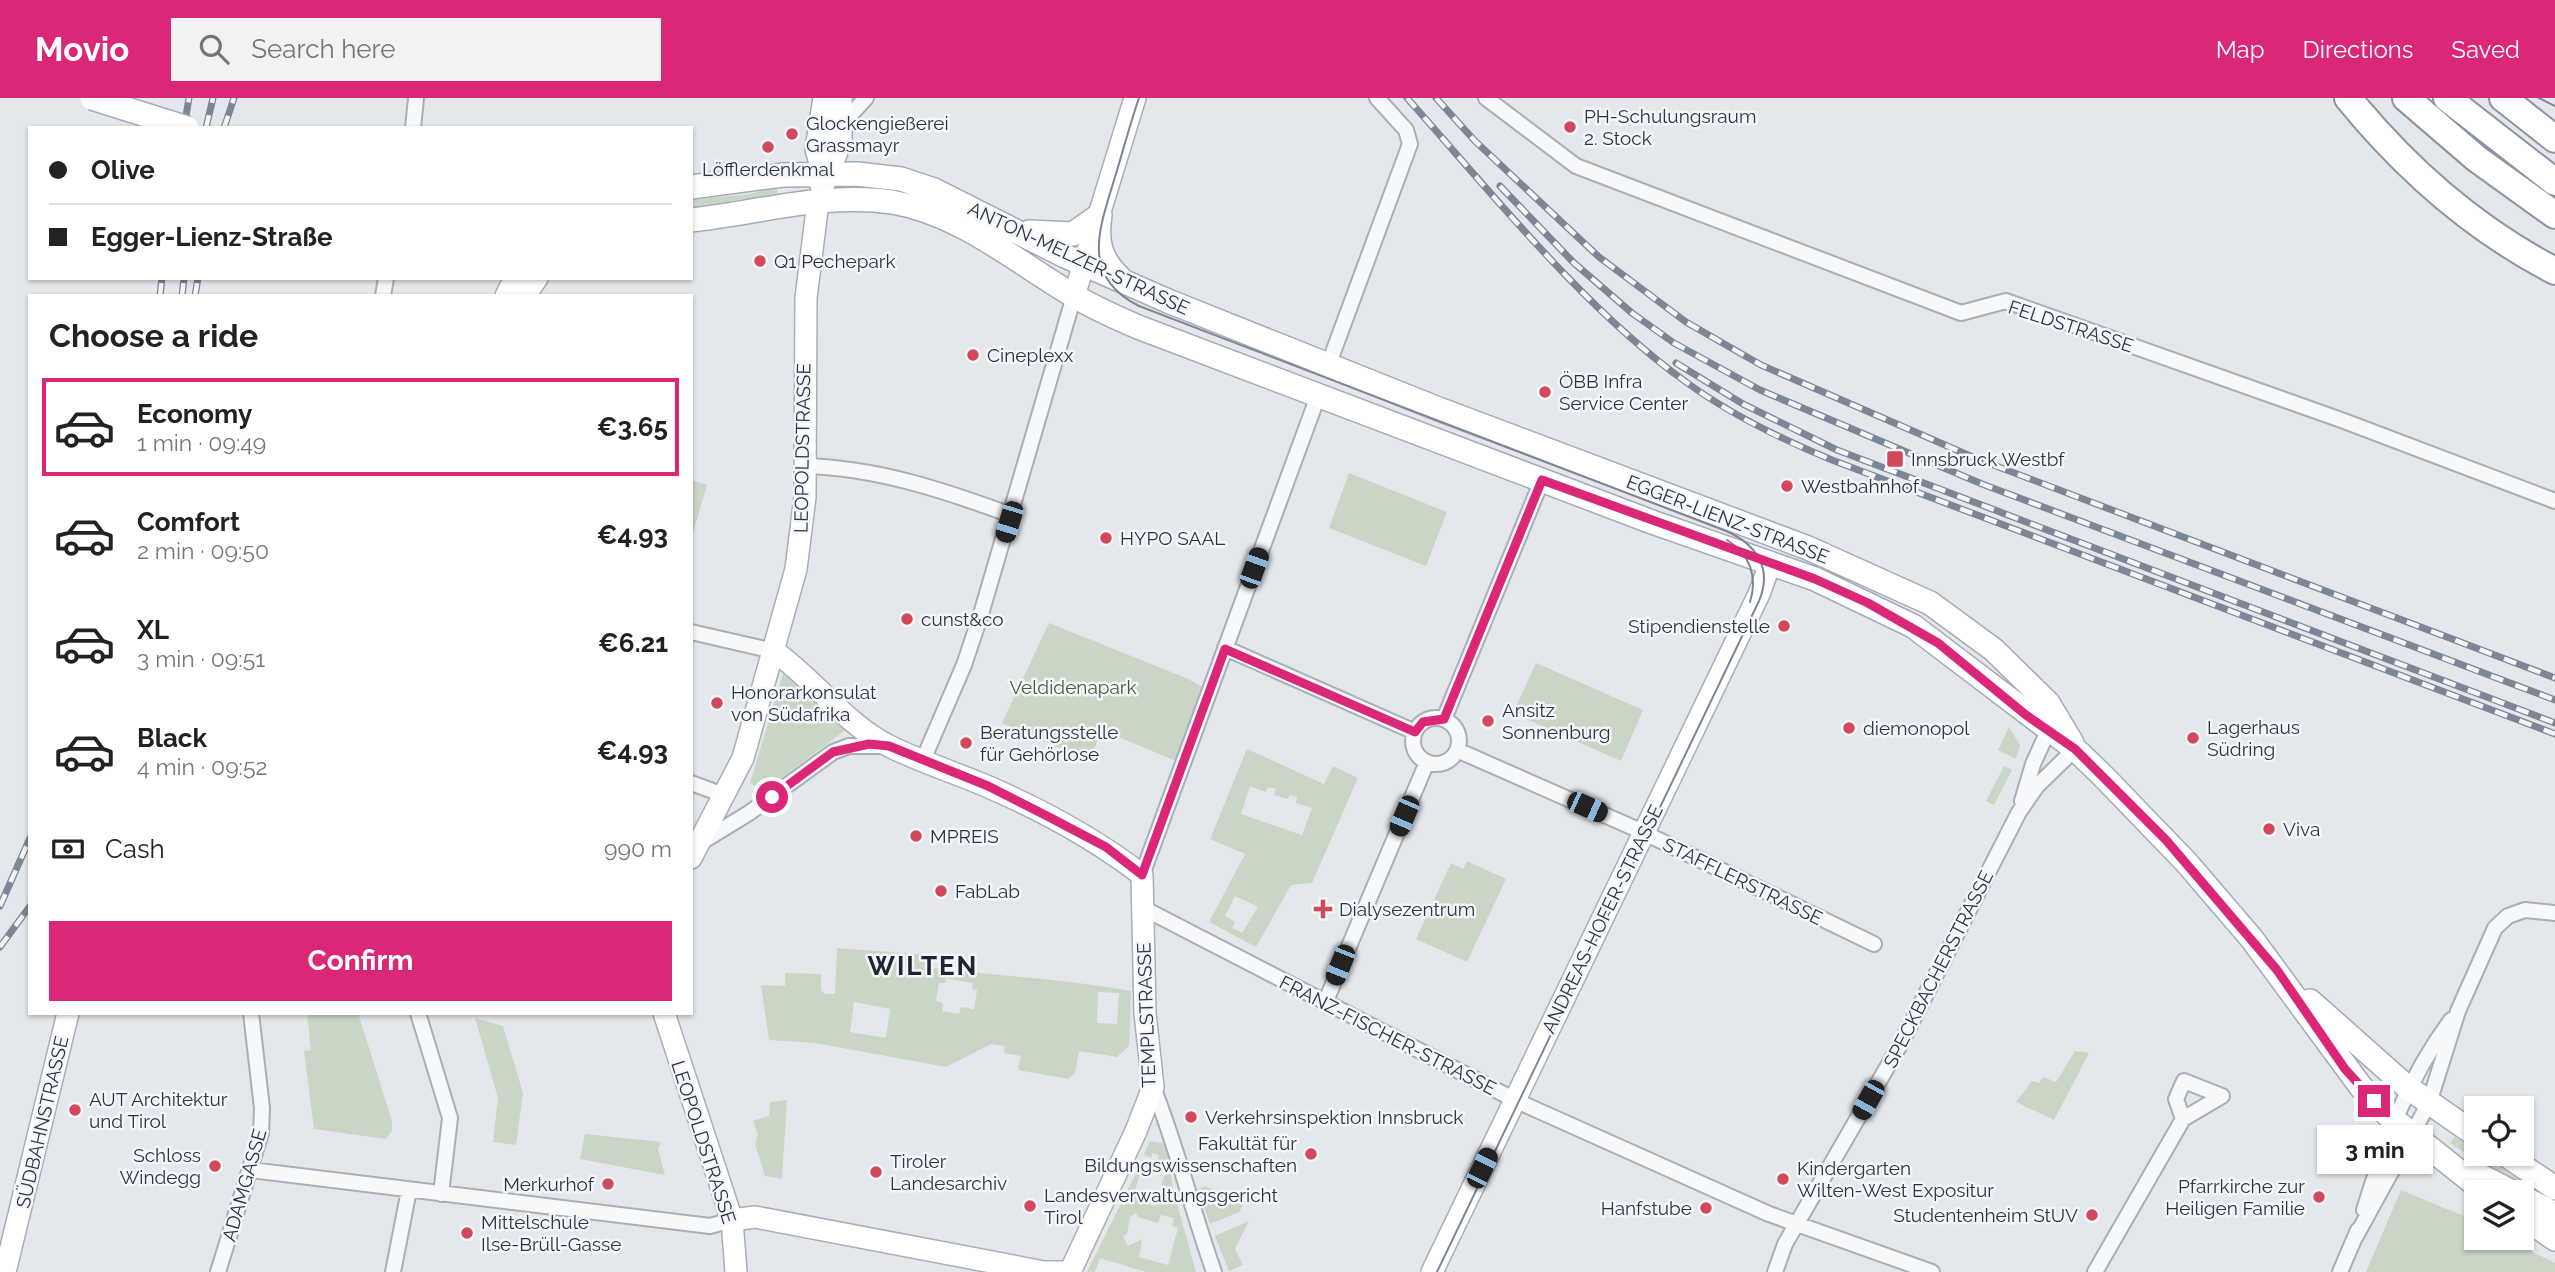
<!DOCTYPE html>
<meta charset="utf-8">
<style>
body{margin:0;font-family:Raleway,sans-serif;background:#f2f2f2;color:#222;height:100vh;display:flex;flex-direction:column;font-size:26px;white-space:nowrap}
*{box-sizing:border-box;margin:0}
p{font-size:23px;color:#767676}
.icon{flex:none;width:38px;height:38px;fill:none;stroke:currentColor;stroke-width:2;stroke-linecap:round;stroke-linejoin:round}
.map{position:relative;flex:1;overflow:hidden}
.panel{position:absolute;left:28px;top:196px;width:665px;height:721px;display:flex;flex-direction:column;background:#fff;border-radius:0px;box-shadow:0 2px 5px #0004}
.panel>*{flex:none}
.banner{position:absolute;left:28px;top:28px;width:665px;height:154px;border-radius:0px;box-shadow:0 2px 5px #0004;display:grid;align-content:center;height:154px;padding:0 21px;background:#fff}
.controls{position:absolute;left:2464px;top:998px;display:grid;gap:14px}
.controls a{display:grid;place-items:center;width:70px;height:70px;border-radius:0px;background:#fff;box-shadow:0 2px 5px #0004;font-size:35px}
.end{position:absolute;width:32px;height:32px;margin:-16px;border:9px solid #db2777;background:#fff;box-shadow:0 0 0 4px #fff}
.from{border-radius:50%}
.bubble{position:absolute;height:49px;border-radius:0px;background:#fff;box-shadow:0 2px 5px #0004;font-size:23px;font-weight:700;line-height:49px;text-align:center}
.car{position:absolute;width:21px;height:42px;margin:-21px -10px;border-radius:9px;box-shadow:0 0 5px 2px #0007;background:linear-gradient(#222 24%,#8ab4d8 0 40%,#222 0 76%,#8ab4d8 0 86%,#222 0)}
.banner b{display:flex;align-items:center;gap:24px;height:66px;font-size:26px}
.banner b+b{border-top:2px solid #e0e0e0}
.banner i{width:18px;height:18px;background:#222}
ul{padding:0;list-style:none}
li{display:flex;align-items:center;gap:21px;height:98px;margin:0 14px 10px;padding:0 7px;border:4px solid transparent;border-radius:0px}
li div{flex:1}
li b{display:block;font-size:26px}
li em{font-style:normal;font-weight:700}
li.active{border-color:#db2777}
li>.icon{width:63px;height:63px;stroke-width:1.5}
h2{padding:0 21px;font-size:32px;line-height:84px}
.pay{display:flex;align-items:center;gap:18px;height:77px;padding:0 21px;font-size:26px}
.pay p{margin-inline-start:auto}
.cta{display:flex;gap:14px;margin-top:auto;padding:14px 21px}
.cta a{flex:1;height:80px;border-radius:0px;background:#db2777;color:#fff;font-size:28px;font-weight:700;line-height:80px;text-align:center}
header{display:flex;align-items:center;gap:42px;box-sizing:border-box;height:98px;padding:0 35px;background:#db2777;color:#fff}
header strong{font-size:33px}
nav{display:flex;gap:38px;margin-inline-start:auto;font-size:24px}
.search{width:490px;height:63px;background:#f2f2f2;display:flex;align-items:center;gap:18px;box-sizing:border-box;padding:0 24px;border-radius:0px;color:#767676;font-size:26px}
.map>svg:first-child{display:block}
</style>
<header>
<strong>Movio</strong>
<div class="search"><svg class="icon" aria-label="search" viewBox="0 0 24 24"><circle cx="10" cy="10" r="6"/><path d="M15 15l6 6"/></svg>Search here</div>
<nav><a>Map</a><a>Directions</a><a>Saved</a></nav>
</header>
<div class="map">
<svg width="2555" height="1174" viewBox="0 0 2555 1174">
<rect width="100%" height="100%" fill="#e4e7ec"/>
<path fill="#c9d6c5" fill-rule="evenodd" d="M778 87 777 96 691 109V102L751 96Z
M1349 375 1447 414 1426 468 1329 430Z
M691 382 707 387 692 438H691Z
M1049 525 1186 580 1210 593 1183 666 1102 632 1089 663 1002 625Z
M1536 565 1643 612 1621 663 1513 615Z
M785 569 848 630 764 693 750 685Z
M2009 629 2020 647 2016 661 1998 652Z
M1247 651 1324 686 1333 668 1358 680 1312 785 1291 787 1256 849 1209 824 1245 756 1210 741ZM1250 688 1266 694 1268 689 1276 691 1274 697 1288 701 1290 697 1297 699 1296 705 1312 710 1302 737 1241 716ZM1235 798 1258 809 1242 835 1232 830 1235 824 1225 818Z
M2004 668 2012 672 1994 707 1986 703Z
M1467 763 1506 781 1467 864 1416 841 1451 765 1463 771Z
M837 850 928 857 926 869C995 878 1063 881 1131 893L1129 948 1117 959 1079 953 1075 975 1068 981 1018 972 1021 958 1004 955 1005 948 991 946 946 969 815 945 769 942 761 887 785 888V875L821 876V892L825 896H835ZM946 880 973 885 972 891 977 892 974 911 961 909 959 916 942 913 943 905 936 903 939 885H945ZM1098 894 1119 895 1117 926 1097 925ZM854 904 890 911 886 940 850 934Z
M307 915H358L392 1023V1033L386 1041 314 1031 304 953 311 952Z
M475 920 503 928 523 995 516 1047 493 1044 498 1000Z
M2075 953 2089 955 2054 1022 2016 1004 2032 983 2039 985 2043 979 2056 984Z
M787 1002 782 1081 765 1078 755 1046 758 1037 753 1023 769 1018 770 1004Z
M585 1036 661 1044 658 1051 665 1077 580 1061Z
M2455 1039 2510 1076 2555 1099V1108L2488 1071 2450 1045Z
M1150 1043 1166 1046 1173 1091 1196 1174H1146L1100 1160 1095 1174H1087L1138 1071 1142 1070 1135 1092 1140 1094 1138 1103 1155 1108 1168 1066 1158 1062 1159 1057 1152 1055 1151 1060 1144 1056ZM1136 1115 1138 1119 1158 1125 1161 1117 1174 1120 1172 1128 1178 1130 1168 1167 1139 1159 1142 1141 1128 1148 1123 1138 1127 1136 1130 1119Z
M1205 1088 1243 1107 1239 1114 1210 1126 1198 1092Z
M2401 1092 2476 1123V1139H2516L2533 1147 2531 1153 2555 1165V1174H2366Z
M1249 1123 1235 1151 1243 1167 1229 1173 1215 1138Z"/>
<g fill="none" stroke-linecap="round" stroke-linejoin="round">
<g stroke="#a9aeb7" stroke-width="18">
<path id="street" d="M1486 0 1576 68 1961 215 2006 203 2344 323 2555 403
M841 27 866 0
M413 30 416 0
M383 198 386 180
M1328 268 1410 46 1406 32 1377 0
M805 368C877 370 943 392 1011 417
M691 534 774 553
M1225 550 1415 634
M1413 643a23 23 0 1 1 46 0a23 23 0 1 1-46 0Z
M1444 621 1542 382
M1457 652 1634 730 1874 846
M923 662 964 567 981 516 1074 198
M691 685 724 697
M2022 703 2033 666 2048 633
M700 745 749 715 833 654 849 648H885
M1142 777 1318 298
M1143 810 1519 1004 1769 1116 1932 1174
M1325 905 1427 664
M418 915 450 1020 441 1096
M1153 989C1177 1049 1192 1112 1214 1174
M2183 1021 2176 1001 2184 983 2222 998
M251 1072 710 1128 732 1122
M2364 1112C2386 1041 2406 983 2451 922
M2356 1138 2429 1005 2458 913 2495 830 2508 818 2525 812 2555 815
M218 1174 261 1035 262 1010 251 915
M393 1174 409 1092
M1775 1174 1785 1146 1900 947 2019 714 2037 688 2075 651
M2095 1174 2183 1021 2222 998
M2340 1174 2358 1132"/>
</g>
<g stroke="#a9aeb7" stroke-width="24">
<path id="secondary" d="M506 198 515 180
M525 198 537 180
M1074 198 1135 0
M691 760 743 660 796 471 805 399 806 200 818 104
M664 915 732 1122 736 1174
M732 1122 755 1119 1044 1174H1070L1136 1033 1153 989 1145 915 1142 777C1094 740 1040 711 984 687 953 674 919 663 889 648 844 625 815 582 774 553
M5 1174 68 915
M1432 1174 1759 496 1770 466"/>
</g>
<g stroke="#a3abb8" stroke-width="26">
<path id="primary" d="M824 76 817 51 825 0
M822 88 840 44V0
M691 89 783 77 857 76 901 81 934 92 1065 158 1168 203 1436 310 1808 450 1930 505 1994 552 2048 605 2072 645
M1100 117C1096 144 1100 161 1120 180
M691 122C757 115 826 94 892 104 962 116 1016 164 1076 199 1095 210 1117 220 1138 229L1652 424 1815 481 1913 528 2075 651 2103 678 2186 764 2252 841 2361 989 2388 1017 2485 1094
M1029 134 1073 136 1100 117
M2310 903 2407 989 2476 1037
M2503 1055 2555 1090
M2473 1074 2512 1094
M2522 1099 2555 1116
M2522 1118 2555 1141"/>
</g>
<g stroke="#8b94a3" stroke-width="30">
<path id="highway" d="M2348 0C2405 70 2474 131 2555 173
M2406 0 2477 61 2555 117
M2447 0 2555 84
M2503 0 2555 41"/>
</g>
<use href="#street" stroke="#f7f8fa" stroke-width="14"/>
<use href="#secondary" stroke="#fff" stroke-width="21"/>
<use href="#primary" stroke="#fff" stroke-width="23"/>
<use href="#highway" stroke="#fff" stroke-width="26"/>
<path stroke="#7d8696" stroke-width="2" d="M1139 0C1130 26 1123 53 1115 79 1100 129 1079 178 1139 208L1726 433C1756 446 1773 470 1759 503L1437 1174
M2539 0 2555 8
M1727 442C1750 456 1758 479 1750 504"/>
<g stroke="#7d8696" stroke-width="7">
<path id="rail" d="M1407 0C1491 94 1584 211 1686 284 1731 317 1781 341 1832 362L2555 636
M1436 0 1475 43 1599 159 1686 224 1761 267 1975 360 2555 580
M184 30 189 0
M206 30 213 0
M224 30 234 0
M1500 88 1574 165 1632 215 1674 245 1760 292 1982 386 2555 602
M160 198 162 180
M182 198 184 180
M195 198 198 180
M1676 265 1743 306 1837 352 2555 625
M0 808 30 740
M0 849 30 808"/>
</g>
<use href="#rail" stroke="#f4f6f9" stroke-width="4.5" stroke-dasharray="13" stroke-linecap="butt"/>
<g stroke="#a3abb8" stroke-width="26" stroke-linecap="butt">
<path id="primary-bridge" d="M92 0 187 30"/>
</g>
<use href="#primary-bridge" stroke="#fff" stroke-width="23"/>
</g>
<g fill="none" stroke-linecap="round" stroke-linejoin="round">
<path stroke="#db2777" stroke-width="9" d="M772 699 833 654 869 646 889 648 988 688 1049 719 1106 749 1142 777 1225 551 1415 634 1423 624 1444 621 1542 382 1815 481 1868 505 1938 545 2026 617 2075 651 2166 742 2277 872 2345 971 2374 1003"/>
</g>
<g fill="#d1495b" stroke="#f4f6f9" stroke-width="2.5">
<circle cx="1570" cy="29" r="7"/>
<circle cx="792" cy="36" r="7"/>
<circle cx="768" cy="49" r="7"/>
<circle cx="760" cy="163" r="7"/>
<circle cx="973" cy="257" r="7"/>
<circle cx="1545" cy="294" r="7"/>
<rect x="1886" y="352" width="18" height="18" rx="3.5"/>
<circle cx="1787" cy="388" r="7"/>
<circle cx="1106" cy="440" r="7"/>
<circle cx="907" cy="521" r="7"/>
<circle cx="1784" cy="528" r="7"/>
<circle cx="717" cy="605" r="7"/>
<circle cx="1488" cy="623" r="7"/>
<circle cx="1849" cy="630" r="7"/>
<circle cx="2193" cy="640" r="7"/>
<circle cx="966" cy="645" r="7"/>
<circle cx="2269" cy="731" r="7"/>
<circle cx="916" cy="738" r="7"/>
<circle cx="941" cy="793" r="7"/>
<path d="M1319.5 800.5h7v7h7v7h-7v7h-7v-7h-7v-7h7z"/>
<circle cx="75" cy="1012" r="7"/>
<circle cx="1191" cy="1019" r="7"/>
<circle cx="1311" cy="1056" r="7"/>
<circle cx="215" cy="1068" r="7"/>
<circle cx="876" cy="1074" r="7"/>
<circle cx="1783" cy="1081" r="7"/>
<circle cx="608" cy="1086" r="7"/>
<circle cx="2319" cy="1099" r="7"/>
<circle cx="1030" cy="1108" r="7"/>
<circle cx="1706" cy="1110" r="7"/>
<circle cx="2092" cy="1117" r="7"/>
<circle cx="467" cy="1135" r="7"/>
</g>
<g text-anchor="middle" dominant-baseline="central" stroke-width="5" stroke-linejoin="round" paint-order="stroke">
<g font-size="19" fill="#2b3445" stroke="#f4f6f9" text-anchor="start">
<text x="1584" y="18">PH-Schulungsraum<tspan x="1584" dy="22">2. Stock</tspan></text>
<text x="806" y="25">Glockengießerei<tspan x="806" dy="22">Grassmayr</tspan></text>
<text x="768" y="71" text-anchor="middle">Löfflerdenkmal</text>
<text x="774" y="163">Q1 Pechepark</text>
<text x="987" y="257">Cineplexx</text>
<text x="1559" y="283">ÖBB Infra<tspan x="1559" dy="22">Service Center</tspan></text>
<text x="1911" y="361">Innsbruck Westbf</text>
<text x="1801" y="388">Westbahnhof</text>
<text x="1120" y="440">HYPO SAAL</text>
<text x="921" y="521">cunst&amp;co</text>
<text x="1770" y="528" text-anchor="end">Stipendienstelle</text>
<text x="731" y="594">Honorarkonsulat<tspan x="731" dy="22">von Südafrika</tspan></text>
<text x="1502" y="612">Ansitz<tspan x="1502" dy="22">Sonnenburg</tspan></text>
<text x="2207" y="629">Lagerhaus<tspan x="2207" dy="22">Südring</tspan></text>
<text x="1863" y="630">diemonopol</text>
<text x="980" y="634">Beratungsstelle<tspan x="980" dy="22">für Gehörlose</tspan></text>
<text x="2283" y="731">Viva</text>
<text x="930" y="738">MPREIS</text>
<text x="955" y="793">FabLab</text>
<text x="1339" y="811">Dialysezentrum</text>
<text x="89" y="1001">AUT Architektur<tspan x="89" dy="22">und Tirol</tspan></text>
<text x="1205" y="1019">Verkehrsinspektion Innsbruck</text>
<text x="1297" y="1045" text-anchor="end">Fakultät für<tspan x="1297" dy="22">Bildungswissenschaften</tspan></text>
<text x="201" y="1057" text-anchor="end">Schloss<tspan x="201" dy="22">Windegg</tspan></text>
<text x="890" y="1063">Tiroler<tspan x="890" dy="22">Landesarchiv</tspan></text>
<text x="1797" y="1070">Kindergarten<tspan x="1797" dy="22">Wilten-West Expositur</tspan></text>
<text x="594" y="1086" text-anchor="end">Merkurhof</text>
<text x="2305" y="1088" text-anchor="end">Pfarrkirche zur<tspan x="2305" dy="22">Heiligen Familie</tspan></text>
<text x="1044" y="1097">Landesverwaltungsgericht<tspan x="1044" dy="22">Tirol</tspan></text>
<text x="1692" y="1110" text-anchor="end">Hanfstube</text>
<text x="2078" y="1117" text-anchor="end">Studentenheim StUV</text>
<text x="481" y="1124">Mittelschule<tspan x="481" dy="22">Ilse-Brüll-Gasse</tspan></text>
</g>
<g font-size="19" fill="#2b3445" stroke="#f4f6f9">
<text transform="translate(1079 160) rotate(25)">ANTON-MELZER-STRASSE</text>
<text transform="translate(2071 228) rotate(18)">FELDSTRASSE</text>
<text transform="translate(802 350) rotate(-89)">LEOPOLDSTRASSE</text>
<text transform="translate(1728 421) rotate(21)">EGGER-LIENZ-STRASSE</text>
<text transform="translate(1743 783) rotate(26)">STAFFLERSTRASSE</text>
<text transform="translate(1602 821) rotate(-64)">ANDREAS-HOFER-STRASSE</text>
<text transform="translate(1938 871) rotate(-63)">SPECKBACHERSTRASSE</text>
<text transform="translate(1146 917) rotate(-92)">TEMPLSTRASSE</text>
<text transform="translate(1388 937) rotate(27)">FRANZ-FISCHER-STRASSE</text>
<text transform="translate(42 1024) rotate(-77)">SÜDBAHNSTRASSE</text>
<text transform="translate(704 1044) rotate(72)">LEOPOLDSTRASSE</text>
<text transform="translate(244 1087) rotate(-74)">ADAMGASSE</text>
</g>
<g font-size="19" fill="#3f6138" stroke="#f4f6f9">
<text x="1073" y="589">Veldidenapark</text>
</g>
<g font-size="26" font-weight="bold" letter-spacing="2" fill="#1d2536" stroke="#f4f6f9">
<text x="923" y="868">WILTEN</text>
</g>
</g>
</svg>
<div class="controls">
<a><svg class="icon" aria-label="locate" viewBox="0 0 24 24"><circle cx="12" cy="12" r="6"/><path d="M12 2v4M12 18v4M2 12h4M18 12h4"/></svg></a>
<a><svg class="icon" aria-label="layers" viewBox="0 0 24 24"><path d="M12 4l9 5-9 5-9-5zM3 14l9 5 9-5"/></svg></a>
</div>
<i class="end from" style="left:772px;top:699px"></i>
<i class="end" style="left:2374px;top:1003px"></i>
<div class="bubble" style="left:2317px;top:1027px;width:116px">3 min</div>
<i class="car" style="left:1009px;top:424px;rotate:197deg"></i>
<i class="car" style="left:1254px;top:470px;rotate:20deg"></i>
<i class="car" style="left:1587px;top:709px;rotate:114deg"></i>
<i class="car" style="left:1404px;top:718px;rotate:203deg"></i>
<i class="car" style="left:1340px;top:867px;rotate:202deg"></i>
<i class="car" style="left:1868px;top:1002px;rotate:209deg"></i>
<i class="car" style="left:1482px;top:1070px;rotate:26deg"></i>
<div class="banner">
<b><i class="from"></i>Olive</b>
<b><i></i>Egger-Lienz-Straße</b>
</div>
<section class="panel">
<h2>Choose a ride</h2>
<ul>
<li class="active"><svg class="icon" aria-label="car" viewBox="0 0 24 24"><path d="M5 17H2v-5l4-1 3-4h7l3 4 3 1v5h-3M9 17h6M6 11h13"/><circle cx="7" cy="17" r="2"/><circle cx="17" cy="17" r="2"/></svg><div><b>Economy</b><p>1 min · 09:49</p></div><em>€3.65</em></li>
<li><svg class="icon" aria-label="car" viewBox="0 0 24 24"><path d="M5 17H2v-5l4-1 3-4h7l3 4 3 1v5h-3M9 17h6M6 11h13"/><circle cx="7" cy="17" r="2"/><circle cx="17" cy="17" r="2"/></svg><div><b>Comfort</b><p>2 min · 09:50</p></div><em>€4.93</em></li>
<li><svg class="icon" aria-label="car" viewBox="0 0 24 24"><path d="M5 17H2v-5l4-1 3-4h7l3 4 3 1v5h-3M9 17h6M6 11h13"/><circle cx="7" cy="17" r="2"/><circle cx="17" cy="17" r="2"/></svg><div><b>XL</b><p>3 min · 09:51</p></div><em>€6.21</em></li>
<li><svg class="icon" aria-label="car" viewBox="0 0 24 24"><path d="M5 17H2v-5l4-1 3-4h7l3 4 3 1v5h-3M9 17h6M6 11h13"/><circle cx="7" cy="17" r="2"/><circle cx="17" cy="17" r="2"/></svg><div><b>Black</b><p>4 min · 09:52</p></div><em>€4.93</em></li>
</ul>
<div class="pay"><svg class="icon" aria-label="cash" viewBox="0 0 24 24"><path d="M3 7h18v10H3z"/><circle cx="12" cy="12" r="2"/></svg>Cash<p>990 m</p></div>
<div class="cta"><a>Confirm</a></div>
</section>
</div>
